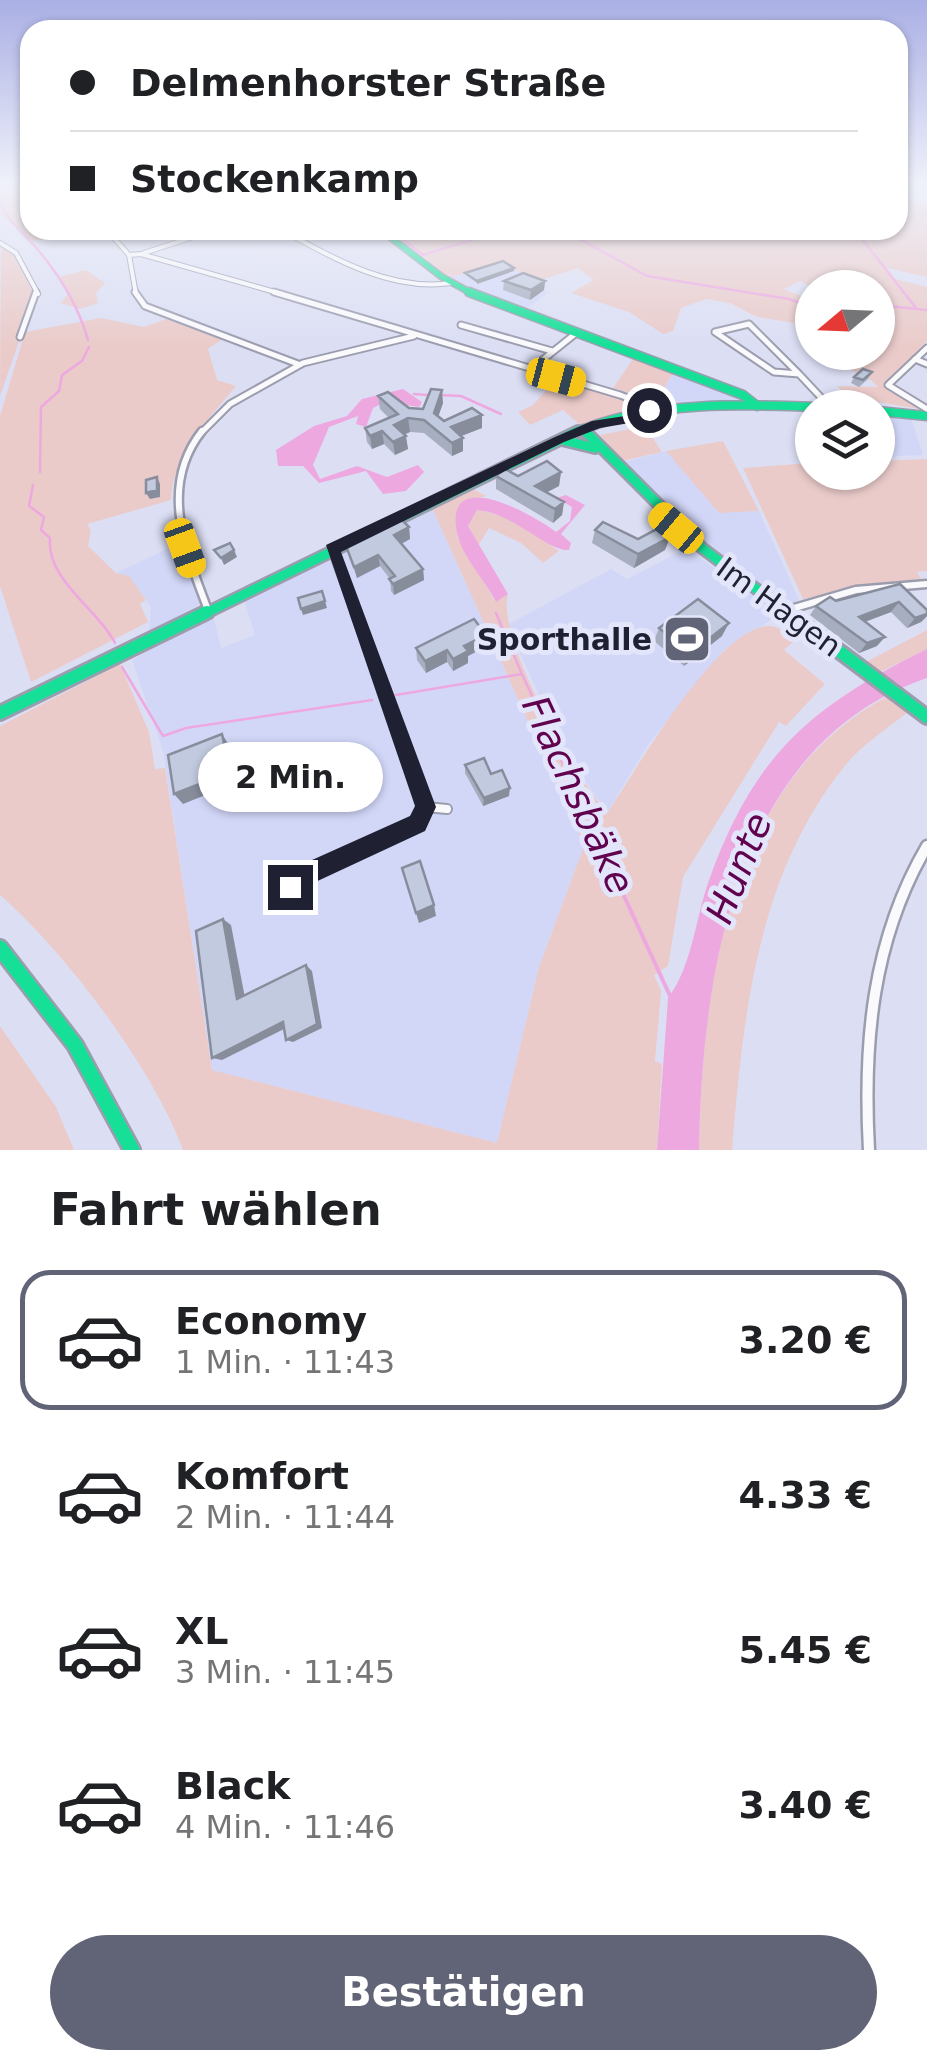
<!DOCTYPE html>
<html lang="de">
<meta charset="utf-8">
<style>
body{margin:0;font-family:"DejaVu Sans",sans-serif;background:#f6f6f6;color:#202124;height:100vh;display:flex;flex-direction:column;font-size:38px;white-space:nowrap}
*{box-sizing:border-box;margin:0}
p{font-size:32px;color:#757577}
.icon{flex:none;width:55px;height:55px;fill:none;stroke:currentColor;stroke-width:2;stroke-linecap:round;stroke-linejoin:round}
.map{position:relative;height:1150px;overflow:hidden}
.sheet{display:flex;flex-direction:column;background:#fff;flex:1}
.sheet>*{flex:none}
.top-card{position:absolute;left:20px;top:20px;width:888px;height:220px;border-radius:30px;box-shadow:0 2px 8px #0004;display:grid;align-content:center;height:220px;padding:0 50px;background:#fff}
.needle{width:65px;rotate:251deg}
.fabs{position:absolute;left:795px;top:270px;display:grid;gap:20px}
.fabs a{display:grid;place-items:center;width:100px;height:100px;border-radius:50%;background:#fff;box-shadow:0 2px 8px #0004;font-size:50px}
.end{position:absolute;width:45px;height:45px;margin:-22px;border:12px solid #1f2132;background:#fff;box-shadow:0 0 0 5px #fff}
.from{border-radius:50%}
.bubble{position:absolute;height:70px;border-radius:35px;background:#fff;box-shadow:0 2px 8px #0004;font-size:32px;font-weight:800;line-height:70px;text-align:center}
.car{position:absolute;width:30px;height:60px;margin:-30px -15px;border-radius:12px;box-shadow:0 0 8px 2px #0007;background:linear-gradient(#f5c518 24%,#345 0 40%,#f5c518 0 76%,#345 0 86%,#f5c518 0)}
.top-card b{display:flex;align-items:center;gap:35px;height:95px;font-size:38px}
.top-card b+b{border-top:2px solid #e0e0e0}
.top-card i{width:25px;height:25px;background:#202124}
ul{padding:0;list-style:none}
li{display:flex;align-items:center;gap:30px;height:140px;margin:0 20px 15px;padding:0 30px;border:5px solid transparent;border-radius:30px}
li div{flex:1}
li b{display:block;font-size:38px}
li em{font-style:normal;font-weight:800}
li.current{border-color:#616476}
li>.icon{width:90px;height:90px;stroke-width:1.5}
h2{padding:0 50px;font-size:45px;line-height:120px}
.action{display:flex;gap:20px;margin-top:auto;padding:20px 50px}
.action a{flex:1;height:115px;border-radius:60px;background:#616476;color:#fff;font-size:40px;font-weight:800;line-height:115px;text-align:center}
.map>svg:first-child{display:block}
</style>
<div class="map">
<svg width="927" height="1150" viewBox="0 0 927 1150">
<rect width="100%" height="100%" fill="#dcdff4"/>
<path fill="#d2d7f8" d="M501 263 520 269 538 281 530 285 549 292 523 312 448 278Z
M673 374 732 394 741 401 675 408 665 385Z
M878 415 911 418 923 455 878 457Z
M666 451 719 512 759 511 799 600 789 604 716 551 658 504 620 463Z
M433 510 584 846 539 967 497 1143 212 1070 163 751 132 660 213 614 221 648 255 635 244 600Z
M180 543 202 603 149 631 151 607 129 576 116 573Z
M687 548 779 615 724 650 647 746 607 813 564 750 507 625 611 569 627 579Z"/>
<path fill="#eacbca" d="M0 185H14L20 207 30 215V230H52L60 237 32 241 0 214Z
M898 198 927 205V277L887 268 895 279 927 287V309L912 308 927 311V341L883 386 919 409 849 397 837 386 878 387C862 368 839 372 822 353L878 352 882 337 879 334 895 329 878 326V288H812L801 281 783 289 812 300V340L801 324 757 317 730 303 706 299 681 308 673 331 663 334 629 312 571 293 594 280 578 268 538 281 501 263 448 278 452 274 446 275 392 230H898Z
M1 246 14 253 35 296 0 396Z
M86 270 105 283 96 293 98 303 80 309 61 303 69 293 58 277Z
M101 318 144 327 166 319 224 338 208 349 217 380 236 386C209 419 172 456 171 500L87 524 91 530 88 546 116 573 129 576 146 600 140 604 148 622 31 682 0 586V416L25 332Z
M633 359 673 374 665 385 675 408 613 388Z
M556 379 633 403 640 410 580 425 563 410 530 425 518 412 533 405Z
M645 426 662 452 622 461 600 435Z
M723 441 759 511 719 513 666 451Z
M927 459V571L917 572 923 582 870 585 803 599 743 468 812 463V472H878V461Z
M473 489 486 496 464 502 457 537 495 601 508 594C496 640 575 775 607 813 635 773 716 628 768 626 780 626 785 633 794 641L784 650 825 684 786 726 779 722 683 877 668 966 654 975 661 991 655 1061 662 1064 657 1150H183C153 1068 66 953 0 895V726L120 664 149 732 155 769 165 768 212 1070 497 1143 539 967 584 846 433 510Z
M477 509 514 520 559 551 543 563 521 543 489 528 478 546 468 525Z
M927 630V649L878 673 864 663Z
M888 696 908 712C887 729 861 745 844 767 757 875 743 1016 732 1150H699C702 988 728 780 888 696Z
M0 1026 56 1107 74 1150H0Z"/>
<path fill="#eea8e0" d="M403 389 422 402 419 407 385 402 373 408 366 427 356 424 358 416 329 427 313 465 320 479 357 466 387 477 418 465 424 472 406 491 383 494 366 471 319 483 303 466H278L276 450 314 426 347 416 362 399Z
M566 495 585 505 561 534 571 543 569 550C548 552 512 512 477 510L468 526 508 594 496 602C485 580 462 557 457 533 443 463 534 515 556 532L570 521 572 507 556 498Z
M927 649V678C735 743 702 975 699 1150H657L668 998C692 966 695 921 708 883 753 756 809 707 927 649Z"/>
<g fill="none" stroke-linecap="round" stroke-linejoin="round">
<path stroke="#eea8e0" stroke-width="2.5" d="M0 200C6 221 24 233 38 250 60 276 79 308 88 340
M391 230 423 255 504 230
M564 230 573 235
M855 230 916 308
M576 237 647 276 789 299 812 307
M878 305 927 310
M414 394 427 395
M440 395 461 396 501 414
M40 472 41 407 59 391 62 375 82 361 89 347
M33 485 29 506 44 517 41 530 50 538C46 580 98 609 115 643
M496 613 521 672
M122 667 163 736 186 728 372 700
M396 695 522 674 602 849"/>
<path stroke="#eea8e0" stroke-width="4" d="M601 846 671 998"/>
<g stroke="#9b9dae" stroke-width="6">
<path id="street-far4" d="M107 230 129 255
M282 230C333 258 391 292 451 283
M0 243 16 253 38 294
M144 253 214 230
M129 255 141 254 282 294
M129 255 136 294"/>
</g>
<g stroke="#9b9dae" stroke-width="9">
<path id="street-far3" d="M135 292 145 306 298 364
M274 292 620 395 642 403 654 415
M749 324 799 374 774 372 715 332Z
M461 325 552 351
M20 337 36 292
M927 348 888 385 927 409
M915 359 927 364
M530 370 575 334
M799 374 829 406
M200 434 230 404 303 363 414 336"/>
</g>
<g stroke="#9b9dae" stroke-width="11">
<path id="street-far2" d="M202 431C158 487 186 551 208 610
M333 551 356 615
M784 611 856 590 927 584"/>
</g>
<g stroke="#9b9dae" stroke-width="12">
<path id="street-far1" d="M355 612 426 807 447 809
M362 849 417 823 426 807"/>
</g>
<g stroke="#9b9dae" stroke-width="15">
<path id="street" d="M287 899 300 877 367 846
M869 1150C863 1043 872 940 927 846"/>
</g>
<g stroke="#9b9dae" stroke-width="8">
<path id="fast-far4" d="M381 230 442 277 473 294"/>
</g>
<g stroke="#9b9dae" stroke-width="11">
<path id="fast-far3" d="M469 292 743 395 757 406
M878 411 927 416
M583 429 588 434
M573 434C645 399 757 404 836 408"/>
</g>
<g stroke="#9b9dae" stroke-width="14">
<path id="fast-far2" d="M585 431 702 548 791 615
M562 440 595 448
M202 615 578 431"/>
</g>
<g stroke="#9b9dae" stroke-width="18">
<path id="fast-far1" d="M787 612 927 717
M0 713 207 612"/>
</g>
<g stroke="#9b9dae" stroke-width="20">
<path id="fast" d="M0 948 75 1045 132 1150"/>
</g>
<use href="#street-far4" stroke="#fafafd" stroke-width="4"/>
<use href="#street-far3" stroke="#fafafd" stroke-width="5"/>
<use href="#street-far2" stroke="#fafafd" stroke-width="6"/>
<use href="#street-far1" stroke="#fafafd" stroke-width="8"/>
<use href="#street" stroke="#fafafd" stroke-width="10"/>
<use href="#fast-far4" stroke="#16e098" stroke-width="5"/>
<use href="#fast-far3" stroke="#16e098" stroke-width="8"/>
<use href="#fast-far2" stroke="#16e098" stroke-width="9"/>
<use href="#fast-far1" stroke="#16e098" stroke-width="12"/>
<use href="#fast" stroke="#16e098" stroke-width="15"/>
</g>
<path fill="#a7aec0" d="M504 281H545L544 290 530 300 503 290Z
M872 372 868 379 859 387 851 383 854 377Z
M378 396 409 408 423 409 443 403 438 416 444 421 482 428 461 436 463 438V451L452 456 424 433 410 432 405 434 408 449 395 455 384 444 372 449 367 442 365 428 389 418 380 409Z
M561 472 559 486 547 492 564 502 562 515 553 523 496 489V476H518Z
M409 527 410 539 401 544 423 569 424 580 394 595 391 591 390 579 380 566 357 578 346 546Z
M595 530 638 539 670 537 665 550 634 568 592 543Z
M900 584 927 610V616L921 622 907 628 891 612 865 622 877 646 859 653 810 615 816 606Z
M659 628 722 636 684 666 654 641Z
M485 647 468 656V663L453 671 447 662 426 673 417 660 416 648Z
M465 765 491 774 509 796 483 806 465 773Z"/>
<path fill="#888d9c" d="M514 268V271L477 284V281Z
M545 281 544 290 530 300 531 290Z
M442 390 443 403 435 426 434 413Z
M482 415V428L451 440V427Z
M408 418 410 432 396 438 394 425Z
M382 431 384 444 372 449 370 436Z
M406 436 408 449 395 455 393 442Z
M463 438V451L452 456V443Z
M561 472 559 486 536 498 535 486Z
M157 477 160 484V497L150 499 146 493Z
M564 502 562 515 553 523 555 509Z
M409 527 410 539 395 547 394 535Z
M670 537 665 550 634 568 638 554Z
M234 550 237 557 224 565 221 558Z
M378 555 380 566 357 578 354 567Z
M423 569 424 580 394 595 393 584Z
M325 601 327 608 303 615 301 609Z
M899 602 891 612 851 627 859 617Z
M927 614V616L921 622 907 628 915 618Z
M729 623 722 636 684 666 690 654Z
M486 635 485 647 468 656V663L453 671V659L464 646Z
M885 637 877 646 859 653 867 643Z
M447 650V662L426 673 425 661Z
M222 734 229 745 238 782 183 804 174 794Z
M510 788 509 796 483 806 484 798Z
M434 905 436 916 419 923 416 913Z
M223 919 231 925 246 1003 237 999Z
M306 965 312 971 322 1028 293 1042 286 1040Z
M283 1022 290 1026 222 1060 212 1058Z"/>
<path fill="#c2cadf" stroke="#888d9c" stroke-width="2.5" d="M503 261 514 268 477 281 465 273Z
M523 273 545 281 531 290 504 281Z
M863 369 872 372 863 380 854 377Z
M431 389 442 390 434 413 444 421 472 408 482 415 451 427 463 438 452 443 424 420 408 418 394 425 406 436 393 442 382 431 370 436 365 428 398 414 378 396 388 392 409 408 423 409Z
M821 400 854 401 859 408H823Z
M547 461 561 472 535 486 564 502 555 509 496 476 505 469 518 476Z
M157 477V490L146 493V480Z
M402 520 409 527 394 535 423 569 393 584 389 579 395 576 378 555 354 567 346 546Z
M603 522 638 539 657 529 670 537 638 554 595 530Z
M230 543 234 550 221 558 214 550Z
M900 584 927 610V614L915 618 899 602 859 617 885 637 867 643 816 606 830 597 836 601Z
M322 591 325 601 301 609 298 598Z
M698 599 729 623 690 654 659 628Z
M474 619 486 635 464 646 468 651 453 659 447 650 425 661 416 648Z
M222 734 230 772 174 794 168 755Z
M484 758 491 774 502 770 510 788 484 798 465 765Z
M420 861 434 905 416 913 402 868Z
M223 919 237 999 306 965 317 1024 286 1040 283 1022 212 1058 196 931Z"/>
<linearGradient id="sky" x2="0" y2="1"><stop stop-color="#aaafe5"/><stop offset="0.53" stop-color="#eff1fa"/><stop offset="1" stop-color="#eff1fa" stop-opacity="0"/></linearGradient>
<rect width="927" height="346" fill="url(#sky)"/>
<path fill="#1f2132" d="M649 406 659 418 600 428 564 442 341 552 436 807 425 831 309 885 298 895H282L279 887 292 869 410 816 415 806 326 545 555 437 592 421 645 413Z"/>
<defs>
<g id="stadium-square" transform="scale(2.5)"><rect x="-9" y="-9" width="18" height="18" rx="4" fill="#616476" stroke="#e3e6fa"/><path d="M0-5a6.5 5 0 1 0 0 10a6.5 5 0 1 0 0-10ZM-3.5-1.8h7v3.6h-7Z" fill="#fff"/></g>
</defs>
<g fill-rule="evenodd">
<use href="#stadium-square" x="687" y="639"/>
</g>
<g text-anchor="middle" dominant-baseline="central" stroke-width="10" stroke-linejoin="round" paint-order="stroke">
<g font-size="30" fill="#1f2132" stroke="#e3e6fa">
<text transform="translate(779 607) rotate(36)">Im Hagen</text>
</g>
<g font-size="30" font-weight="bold" fill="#1f2132" stroke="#e3e6fa" text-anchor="end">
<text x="652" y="639">Sporthalle</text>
</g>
<g font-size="38" font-style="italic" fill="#60024e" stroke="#e3e6fa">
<text transform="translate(578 795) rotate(65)">Flachsbäke</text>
<text transform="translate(739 868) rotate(-68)">Hunte</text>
</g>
</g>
</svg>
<div class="fabs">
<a><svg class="needle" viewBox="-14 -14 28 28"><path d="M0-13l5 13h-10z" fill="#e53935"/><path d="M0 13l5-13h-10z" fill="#757577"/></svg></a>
<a><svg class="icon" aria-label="layers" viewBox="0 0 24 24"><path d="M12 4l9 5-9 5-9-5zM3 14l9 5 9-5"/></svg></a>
</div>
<i class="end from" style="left:649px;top:410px"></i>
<i class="end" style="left:290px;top:887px"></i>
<div class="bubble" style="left:198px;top:742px;width:185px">2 Min.</div>
<i class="car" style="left:556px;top:377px;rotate:105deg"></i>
<i class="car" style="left:676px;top:528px;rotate:310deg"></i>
<i class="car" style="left:185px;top:548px;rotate:160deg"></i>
<div class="top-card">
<b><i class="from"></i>Delmenhorster Straße</b>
<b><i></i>Stockenkamp</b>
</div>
</div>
<section class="sheet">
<h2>Fahrt wählen</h2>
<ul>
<li class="current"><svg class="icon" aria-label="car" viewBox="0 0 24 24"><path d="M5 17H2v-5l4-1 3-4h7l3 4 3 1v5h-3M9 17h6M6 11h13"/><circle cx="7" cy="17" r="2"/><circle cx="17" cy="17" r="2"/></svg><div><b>Economy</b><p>1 Min. · 11:43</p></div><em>3.20 €</em></li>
<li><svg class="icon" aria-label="car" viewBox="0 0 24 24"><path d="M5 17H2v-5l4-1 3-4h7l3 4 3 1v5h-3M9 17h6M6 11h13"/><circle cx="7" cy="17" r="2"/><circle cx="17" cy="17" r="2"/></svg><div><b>Komfort</b><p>2 Min. · 11:44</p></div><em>4.33 €</em></li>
<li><svg class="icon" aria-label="car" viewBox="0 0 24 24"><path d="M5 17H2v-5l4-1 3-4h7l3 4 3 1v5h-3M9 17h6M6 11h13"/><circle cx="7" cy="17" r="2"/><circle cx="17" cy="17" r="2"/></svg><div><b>XL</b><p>3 Min. · 11:45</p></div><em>5.45 €</em></li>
<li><svg class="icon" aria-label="car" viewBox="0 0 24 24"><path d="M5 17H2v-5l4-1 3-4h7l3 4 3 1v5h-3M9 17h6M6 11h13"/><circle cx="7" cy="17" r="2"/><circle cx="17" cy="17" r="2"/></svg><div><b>Black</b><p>4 Min. · 11:46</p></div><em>3.40 €</em></li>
</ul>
<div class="action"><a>Bestätigen</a></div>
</section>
